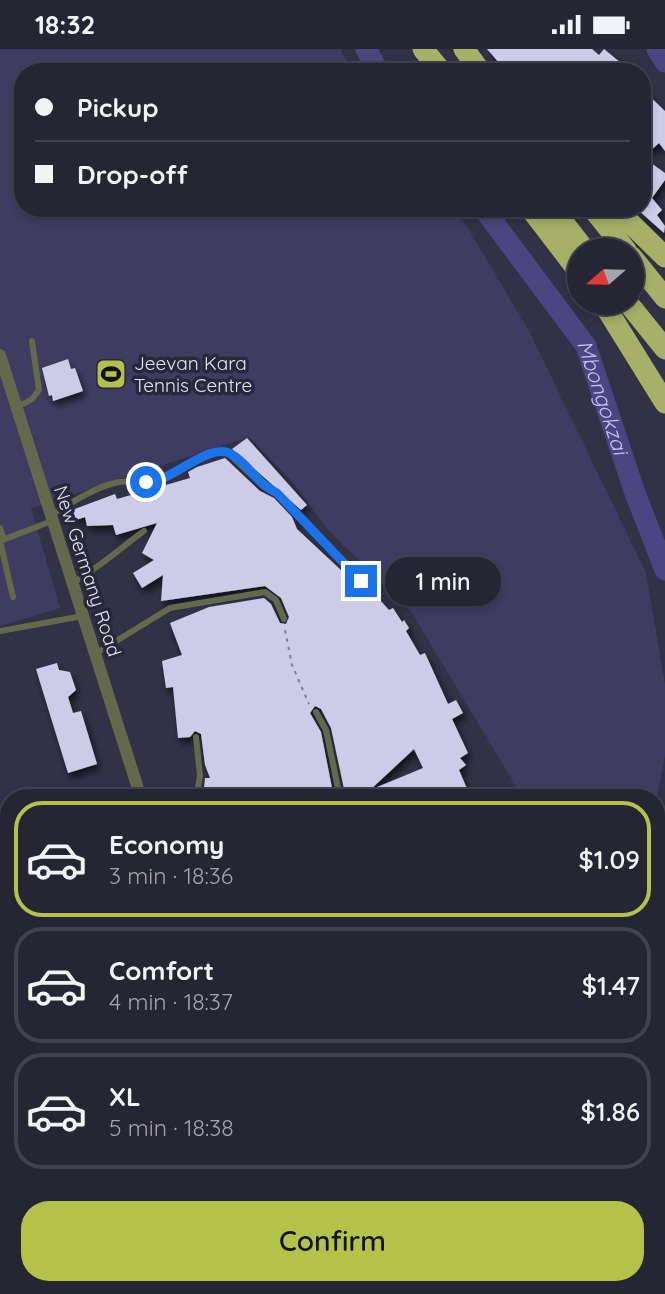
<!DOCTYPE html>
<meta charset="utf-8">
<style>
body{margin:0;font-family:Quicksand,sans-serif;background:#2e2d3c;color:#f1f3f6;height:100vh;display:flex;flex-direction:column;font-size:26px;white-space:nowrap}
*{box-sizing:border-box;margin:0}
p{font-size:23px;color:#a4a5ac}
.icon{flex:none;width:38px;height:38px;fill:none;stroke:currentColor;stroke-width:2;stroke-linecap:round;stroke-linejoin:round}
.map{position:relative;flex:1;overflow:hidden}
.side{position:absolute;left:0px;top:740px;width:665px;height:506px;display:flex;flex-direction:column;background:#262534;border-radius:28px 28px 0 0;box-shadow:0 4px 10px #0003,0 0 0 2px #42424f}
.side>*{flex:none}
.guide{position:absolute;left:14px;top:14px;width:637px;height:154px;border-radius:28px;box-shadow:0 4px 10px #0003,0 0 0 2px #42424f;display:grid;align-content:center;height:154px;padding:0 21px;background:#262534}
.needle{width:46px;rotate:250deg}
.buttons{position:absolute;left:567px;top:189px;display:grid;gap:14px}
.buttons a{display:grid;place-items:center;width:77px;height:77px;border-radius:50%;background:#262534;box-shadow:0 4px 10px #0003,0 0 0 2px #42424f;font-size:35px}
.end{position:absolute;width:32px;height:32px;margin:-16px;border:9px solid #1a73e8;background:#fff;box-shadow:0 0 0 4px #fff}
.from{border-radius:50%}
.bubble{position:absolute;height:49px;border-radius:24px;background:#262534;box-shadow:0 4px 10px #0003,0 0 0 2px #42424f;font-size:23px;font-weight:600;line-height:49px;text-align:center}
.guide b{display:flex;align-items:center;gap:24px;height:66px;font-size:26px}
.guide b+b{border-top:2px solid #42424f}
.guide i{width:18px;height:18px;background:#f1f3f6}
ul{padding:12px 0 0;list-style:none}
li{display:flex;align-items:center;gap:21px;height:116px;margin:0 14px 10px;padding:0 7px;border:4px solid #42424f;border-radius:28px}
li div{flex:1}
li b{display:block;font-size:26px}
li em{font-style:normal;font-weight:600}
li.on{border-color:#b4c24a}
li>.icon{width:63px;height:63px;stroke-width:1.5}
.primary-button{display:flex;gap:14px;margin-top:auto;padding:14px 21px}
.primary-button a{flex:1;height:80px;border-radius:28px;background:#b4c24a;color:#111;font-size:28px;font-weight:600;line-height:80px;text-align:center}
.status{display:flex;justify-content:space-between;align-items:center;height:49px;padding:0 35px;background:#262534;direction:ltr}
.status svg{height:19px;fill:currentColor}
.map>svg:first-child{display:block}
</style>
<div class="status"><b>18:32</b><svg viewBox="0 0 49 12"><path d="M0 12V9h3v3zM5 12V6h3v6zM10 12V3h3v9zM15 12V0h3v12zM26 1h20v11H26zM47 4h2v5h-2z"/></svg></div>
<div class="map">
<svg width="665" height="1245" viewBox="0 0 665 1245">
<defs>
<filter id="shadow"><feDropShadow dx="3" dy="5.5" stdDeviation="3.5" flood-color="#0009"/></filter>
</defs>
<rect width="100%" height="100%" fill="#323146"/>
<path fill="#403c61" d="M0 0H340L353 23H23V159H452L469 181 529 282 646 524 665 636V706L656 754V749H523L412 564 328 481 293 434 249 388 31 459 60 559 0 577Z
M9 1200V1237H274L276 1245H0V1203Z"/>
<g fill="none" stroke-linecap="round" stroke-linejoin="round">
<g stroke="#4d4581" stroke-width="21">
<path d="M366 0 379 23"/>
<path d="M657 0 665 13"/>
<path id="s1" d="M483 159 586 297 635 444 665 521"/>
</g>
</g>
<path fill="#cdcce8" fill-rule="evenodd" filter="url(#shadow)" d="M487 0H592L599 6 604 0 632 23H507Z
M642 40 665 62V102L659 94 650 102 642 93Z
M651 114 665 124V131L652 149 662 161 657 166 665 177 664 184 637 160 642 159V127Z
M68 310 71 320 75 319 83 342 53 352 52 346 49 347 42 319Z
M247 389 307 456 301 461 232 400Z
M225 409 260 442 274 449 292 468 297 480 357 536 366 542 369 539 389 561 393 559 402 573 404 571 409 579 406 582 420 606 425 604 448 655 456 651 463 664 452 670 468 704 460 709 466 716 459 721 471 749H346L331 679 321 660 315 657 310 664 321 683 334 749H280L279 740 266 741V738L245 742V749L209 748 208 739H204L205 729H210L205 716 201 685 195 682 190 688 178 689 173 638 166 639 162 612 182 606 170 574 209 558 264 549 271 555 280 574 286 575 289 568 281 549 265 537 161 552 163 526 142 539 133 524 154 511 142 504 157 474 116 486 113 476 87 477 85 468 76 471 72 461 115 445 117 450 190 429 188 423 197 418ZM414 700 423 719 370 741Z
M57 614 59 621 70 623 76 641 68 648 73 664 81 662 97 715 68 724 36 620Z
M9 769V823L0 826V772Z
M0 856 9 877V896L0 899Z
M9 940V999L0 1002V943Z
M2 1035 9 1057V1094L0 1097Z
M656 1074 665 1095V1118L656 1121Z"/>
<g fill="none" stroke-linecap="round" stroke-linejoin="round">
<path stroke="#818193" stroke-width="2" stroke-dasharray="3.5 5" stroke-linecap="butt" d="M285 581 292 616 309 655"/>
<path stroke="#64694c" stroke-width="6" d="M16 359 32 350 39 341 32 292
M52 465C72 454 93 439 115 434 131 430 148 436 164 430 186 422 200 402 227 403L264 438 277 444 361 532
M0 479 4 490
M0 492 13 548
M0 492 52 472
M72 534C99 519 119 500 144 482
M0 582 83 567
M95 605 170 559 265 543 276 551 284 570
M316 663 326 681 340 749
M196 749 200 727 196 688
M656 908 665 906
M656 963 665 960
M656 988 665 986
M303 1245 327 1237
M439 1245 459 1237"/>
<path stroke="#64694c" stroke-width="12" d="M0 306 141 749
M288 1237 291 1245"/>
<path stroke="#7f8657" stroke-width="18" d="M656 833 665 815
M656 872 665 853
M515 1237 516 1245
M531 1237 532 1245"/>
<path stroke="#a6b067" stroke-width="21" d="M423 0 442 23
M464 0 481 23
M530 159 579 223
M552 159 585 201
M592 159 626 201
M615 159 665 208
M632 208 665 249
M603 254 665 354
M628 254 665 300"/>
</g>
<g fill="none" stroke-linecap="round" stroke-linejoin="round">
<path stroke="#1a73e8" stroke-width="9" d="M146 433C171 434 209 392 231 405 249 415 256 434 277 444L361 532"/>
</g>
<defs>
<g id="stadium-square" transform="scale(1.575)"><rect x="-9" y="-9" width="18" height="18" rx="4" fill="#b4c24a" stroke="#28273c"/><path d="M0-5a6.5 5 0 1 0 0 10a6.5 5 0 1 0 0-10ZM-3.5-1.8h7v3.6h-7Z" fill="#111"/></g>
</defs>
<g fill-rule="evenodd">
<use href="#stadium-square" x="111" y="325"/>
</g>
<g text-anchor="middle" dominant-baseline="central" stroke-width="7" stroke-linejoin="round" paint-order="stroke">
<g font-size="19" fill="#e4e4f2" stroke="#28273c" text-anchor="start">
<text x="134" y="314">Jeevan Kara<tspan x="134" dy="22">Tennis Centre</tspan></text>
</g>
<g font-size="19" fill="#e4e4f2" stroke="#28273c">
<text transform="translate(88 522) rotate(72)">New Germany Road</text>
</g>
<g font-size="21" font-style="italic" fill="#c5c2f9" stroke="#28273c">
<text stroke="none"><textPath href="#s1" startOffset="226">Mbongokzai</textPath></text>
</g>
</g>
</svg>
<div class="buttons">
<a><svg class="needle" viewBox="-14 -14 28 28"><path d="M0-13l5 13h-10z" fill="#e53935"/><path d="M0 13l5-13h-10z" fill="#a4a5ac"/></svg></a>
</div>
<i class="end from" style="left:146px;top:433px"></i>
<i class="end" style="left:361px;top:532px"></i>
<div class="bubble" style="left:385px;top:508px;width:116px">1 min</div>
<div class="guide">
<b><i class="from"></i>Pickup</b>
<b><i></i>Drop-off</b>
</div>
<section class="side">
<ul>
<li class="on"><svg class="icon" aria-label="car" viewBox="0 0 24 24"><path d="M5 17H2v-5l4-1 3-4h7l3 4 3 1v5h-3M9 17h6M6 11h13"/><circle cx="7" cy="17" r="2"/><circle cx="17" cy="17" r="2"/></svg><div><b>Economy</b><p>3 min · 18:36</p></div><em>$1.09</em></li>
<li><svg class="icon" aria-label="car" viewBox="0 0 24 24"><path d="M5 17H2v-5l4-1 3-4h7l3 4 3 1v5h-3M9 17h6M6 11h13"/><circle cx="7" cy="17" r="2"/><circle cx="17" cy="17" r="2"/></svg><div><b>Comfort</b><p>4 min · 18:37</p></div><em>$1.47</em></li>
<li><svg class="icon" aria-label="car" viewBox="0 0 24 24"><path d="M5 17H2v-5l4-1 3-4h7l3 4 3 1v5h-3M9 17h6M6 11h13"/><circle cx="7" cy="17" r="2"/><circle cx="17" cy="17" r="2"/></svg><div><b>XL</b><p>5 min · 18:38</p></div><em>$1.86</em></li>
</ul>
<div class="primary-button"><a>Confirm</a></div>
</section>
</div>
